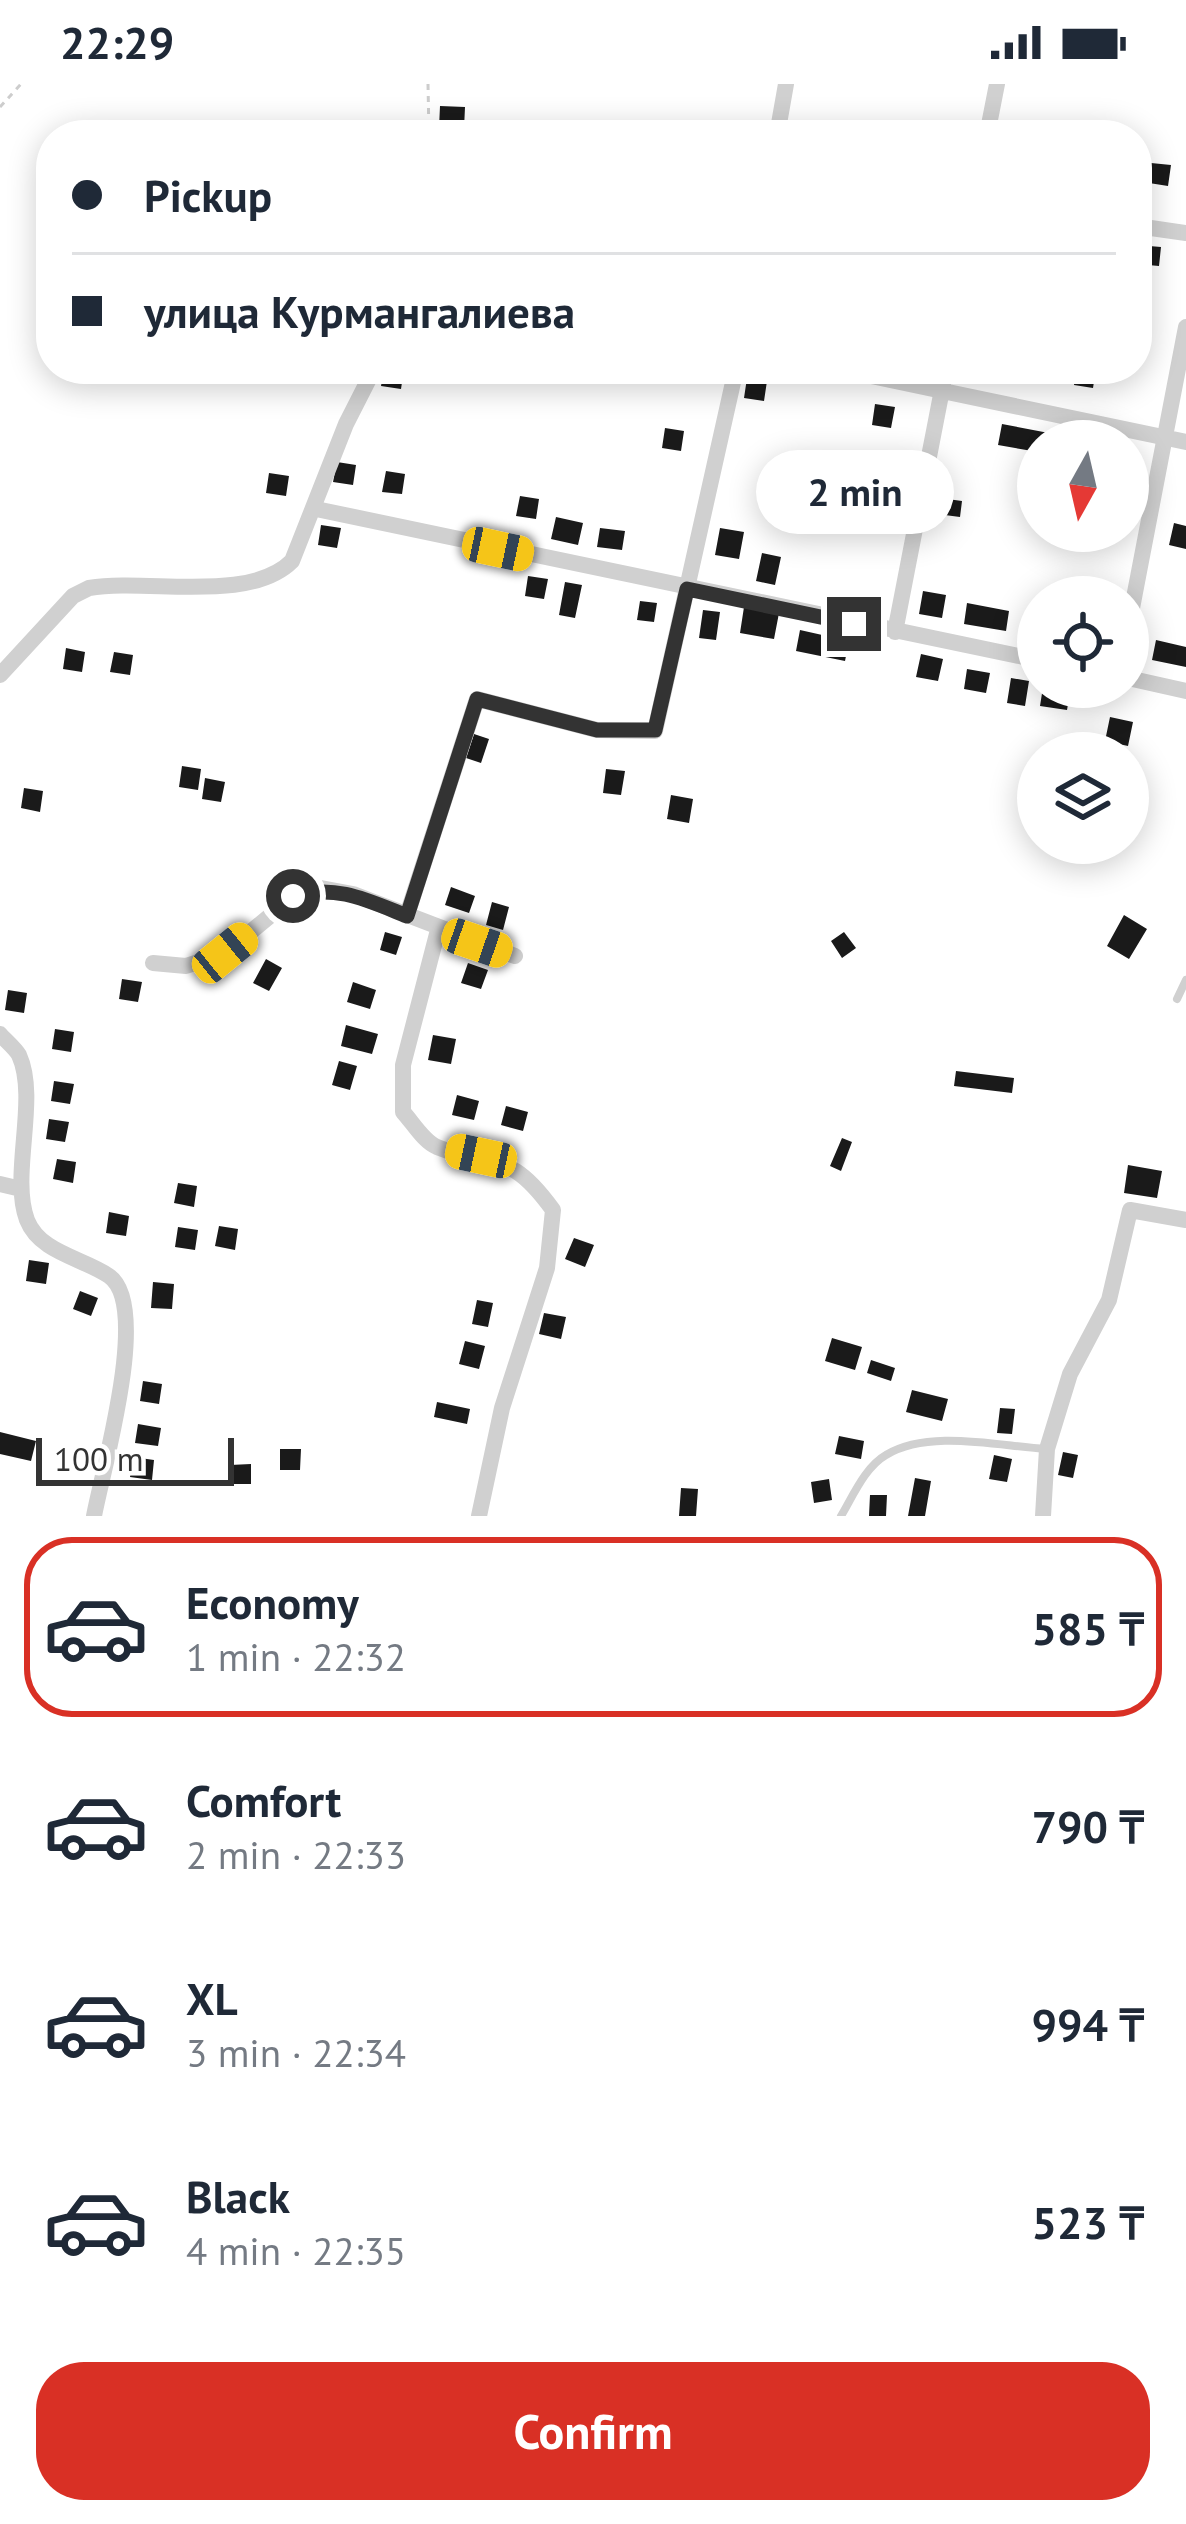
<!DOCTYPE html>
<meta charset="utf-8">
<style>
body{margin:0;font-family:"PT Sans",sans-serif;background:#f6f6f7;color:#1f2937;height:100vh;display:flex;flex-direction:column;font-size:45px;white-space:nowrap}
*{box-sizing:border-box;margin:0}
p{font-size:39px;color:#747a83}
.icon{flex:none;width:66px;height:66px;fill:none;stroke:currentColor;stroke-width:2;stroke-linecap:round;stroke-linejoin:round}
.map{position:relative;height:1432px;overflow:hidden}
.side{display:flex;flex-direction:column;background:#fff;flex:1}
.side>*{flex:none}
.banner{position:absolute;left:36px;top:36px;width:1116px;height:264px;border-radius:48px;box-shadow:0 6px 30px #0003;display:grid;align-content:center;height:264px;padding:0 36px;background:#fff}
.needle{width:78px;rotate:188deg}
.buttons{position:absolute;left:1017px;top:336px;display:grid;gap:24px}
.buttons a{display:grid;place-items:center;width:132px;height:132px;border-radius:50%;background:#fff;box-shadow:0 6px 30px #0003;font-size:60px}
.scale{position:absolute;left:36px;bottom:30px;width:198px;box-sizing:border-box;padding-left:12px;border:6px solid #333;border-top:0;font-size:33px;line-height:42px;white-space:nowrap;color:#333;-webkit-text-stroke:9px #fff;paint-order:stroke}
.end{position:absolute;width:54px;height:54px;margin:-27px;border:15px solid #333;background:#fff;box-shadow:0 0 0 6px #fff}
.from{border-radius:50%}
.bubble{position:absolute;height:84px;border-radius:42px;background:#fff;box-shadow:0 6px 30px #0003;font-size:39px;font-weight:600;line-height:84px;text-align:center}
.car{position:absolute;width:36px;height:72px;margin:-36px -18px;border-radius:15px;box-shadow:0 0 9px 3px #0007;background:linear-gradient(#f5c518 24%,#345 0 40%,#f5c518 0 76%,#345 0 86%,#f5c518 0)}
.banner b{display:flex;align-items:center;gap:42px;height:114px;font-size:45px}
.banner b+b{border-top:3px solid #e0e1e3}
.banner i{width:30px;height:30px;background:#1f2937}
ul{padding:21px 0 0;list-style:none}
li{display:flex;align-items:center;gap:36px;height:180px;margin:0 24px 18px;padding:0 12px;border:6px solid transparent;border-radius:48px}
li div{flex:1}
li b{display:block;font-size:45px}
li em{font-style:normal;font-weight:600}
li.active{border-color:#d93025}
li>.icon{width:108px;height:108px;stroke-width:1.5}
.primary-button{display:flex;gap:24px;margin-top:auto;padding:24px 36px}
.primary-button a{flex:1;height:138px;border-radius:48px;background:#d93025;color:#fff;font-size:48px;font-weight:600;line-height:138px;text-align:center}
.status{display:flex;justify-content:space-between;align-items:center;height:84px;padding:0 60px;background:#fff;direction:ltr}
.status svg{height:33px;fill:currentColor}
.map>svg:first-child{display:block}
</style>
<div class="status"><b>22:29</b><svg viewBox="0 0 49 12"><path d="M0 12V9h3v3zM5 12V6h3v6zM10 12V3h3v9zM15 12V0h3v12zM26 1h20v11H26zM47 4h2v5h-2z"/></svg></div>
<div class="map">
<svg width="1186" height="1432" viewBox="0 0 1186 1432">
<rect width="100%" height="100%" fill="#fff"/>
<path fill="#1a1a1a" d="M440 22 465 23 464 45 439 44Z
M1151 79 1171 81 1168 102 1149 99Z
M1137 161 1161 163 1159 182 1137 180Z
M384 285H404L401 305 381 302Z
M1076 285H1096L1093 304 1074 301Z
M747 294 767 297 764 317 744 314Z
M875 320 895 323 891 344 872 341Z
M1002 340 1054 350 1052 357H1038V368L998 361Z
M665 344 684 347 681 367 662 364Z
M337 378 356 381 353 401 333 398Z
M386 387 405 390 402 410 382 408Z
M269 389 289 392 286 412 266 409Z
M873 392 891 394 888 413 870 410Z
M520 412 539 415 536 435 516 432Z
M940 414 962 417 960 433 937 430Z
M556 433 583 439 578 461 551 455Z
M1174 439 1186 442V465L1169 461Z
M321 441 341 444 337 464 318 461Z
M600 444 625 447 622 466 597 463Z
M720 444 744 448 739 475 715 471Z
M762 469 781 473 775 501 756 497Z
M528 492 548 495 544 515 525 512Z
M565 498 582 501 575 534 559 531Z
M923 507 946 511 942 534 919 530Z
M640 517 657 519 654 538 637 536Z
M967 519 1009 527 1006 547 964 540Z
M744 523 779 529 774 555 740 549Z
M703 526 720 528 716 556 699 554Z
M800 546 849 557 845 577 796 567Z
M1156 556 1186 563V583L1152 576Z
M66 564 85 568 82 588 63 585Z
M114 568 133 571 130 591 110 588Z
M921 570 943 575 938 597 916 593Z
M967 585 990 589 986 609 964 605Z
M1011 594 1029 597 1025 622 1007 619Z
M1043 603H1071L1067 626 1040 622Z
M1110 633 1133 638 1128 662 1105 657Z
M474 650 489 655 481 679 466 674Z
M182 682 201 685 198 706 179 703Z
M606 685 625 687 621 711 603 709Z
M205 694 225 698 221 718 202 715Z
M24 704 43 707 40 728 21 724Z
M671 711 693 715 689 739 667 735Z
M451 803 475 812 469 829 445 821Z
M492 818 509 823 503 846 486 841Z
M1124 831 1147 845 1129 875 1107 862Z
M385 848 402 853 396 871 380 866Z
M844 848 856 864 842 874 831 857Z
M266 875 282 884 269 907 253 899Z
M468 879 488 886 481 905 461 899Z
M122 895 142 898 138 918 119 915Z
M353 898 376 906 370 925 347 918Z
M8 906 27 909 24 929 5 926Z
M346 941 378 950 372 970 341 962Z
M55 945 74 948 71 968 52 965Z
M433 951 456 955 451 980 428 976Z
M339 977 357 982 350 1006 332 1001Z
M956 987 1014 994 1012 1009 954 1002Z
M54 997 74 1000 70 1020 51 1017Z
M457 1011 479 1017 474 1036 452 1031Z
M506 1022 528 1028 523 1047 501 1041Z
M49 1035 69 1038 65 1058 46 1055Z
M842 1054 852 1058 841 1087 830 1082Z
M57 1075 76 1078 73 1099 53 1095Z
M1128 1081 1162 1087 1157 1114 1124 1109Z
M178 1099 197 1102 194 1123 174 1119Z
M109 1128 129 1132 126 1152 106 1149Z
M219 1142 238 1145 235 1166 215 1162Z
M178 1143 198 1146 195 1166 175 1163Z
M574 1154 594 1161 585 1183 565 1175Z
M29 1176 49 1179 46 1200 26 1197Z
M153 1198 174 1200 172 1225 151 1224Z
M80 1207 98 1214 91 1232 73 1225Z
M477 1216 493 1219 488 1243 472 1240Z
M544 1229 566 1233 561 1255 539 1250Z
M832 1254 862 1263 855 1286 825 1277Z
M465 1257 485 1262 479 1285 459 1280Z
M871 1276 895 1284 891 1297 867 1289Z
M143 1297 162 1300 159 1320 140 1317Z
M912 1306 948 1315 942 1337 906 1328Z
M437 1318 470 1325 467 1340 434 1333Z
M1000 1324 1015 1325 1012 1350 997 1349Z
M138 1340 161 1344 158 1362 135 1359Z
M0 1348 36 1357 31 1377 0 1370Z
M839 1352 864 1357 861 1375 835 1370Z
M280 1365H301L300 1386H280Z
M1063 1368 1078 1371 1073 1394 1058 1391Z
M994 1371 1012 1375 1007 1398 989 1395Z
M133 1373 154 1376 152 1396 130 1393Z
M251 1380V1400H230V1381Z
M915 1394 931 1397 925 1432H908Z
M829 1395 832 1416 814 1419 811 1398Z
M681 1404 698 1405 696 1432H679Z
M870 1411H887L886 1432H869Z"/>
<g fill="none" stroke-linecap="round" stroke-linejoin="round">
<path stroke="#cdcdcd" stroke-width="3" stroke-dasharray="6 6" stroke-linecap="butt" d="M428 0 429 51
M0 23 21 0"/>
<path stroke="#d0d0d0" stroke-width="8" d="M1177 915 1186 896
M841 1432C853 1412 865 1383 886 1371 929 1345 998 1362 1046 1365"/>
<path stroke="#d0d0d0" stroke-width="16" d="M777 51 786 0
M987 51 997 0
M1137 142 1186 149
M838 285 1186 358
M316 425 1038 576
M1128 545 1186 243
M895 548 946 285
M0 591 73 512 89 504C148 494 249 520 292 477L346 340 374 285
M1128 594 1186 607
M407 831 477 615 597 646 655 647 736 285
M438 846 403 981V1028C413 1039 424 1058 437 1063 497 1087 508 1064 553 1126L547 1184 502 1324 479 1432
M153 879 186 882 225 869 294 812 321 804 353 810 515 872
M0 950C5 956 15 964 19 971 39 1015 10 1091 27 1136 40 1169 83 1174 109 1192 151 1221 103 1384 94 1432
M0 1100 21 1105
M1043 1432 1047 1365 1070 1290 1109 1216 1130 1126 1186 1136"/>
</g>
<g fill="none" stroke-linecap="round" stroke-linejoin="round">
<path stroke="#333" stroke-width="15" d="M293 812C336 800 367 816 407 832L477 615 597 646H655L687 505 854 540"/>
</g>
</svg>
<div class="buttons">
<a><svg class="needle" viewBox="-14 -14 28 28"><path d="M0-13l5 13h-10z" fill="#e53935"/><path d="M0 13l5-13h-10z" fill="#747a83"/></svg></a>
<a><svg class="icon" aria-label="locate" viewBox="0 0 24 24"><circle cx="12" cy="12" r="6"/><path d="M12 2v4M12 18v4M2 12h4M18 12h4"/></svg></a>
<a><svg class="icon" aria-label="layers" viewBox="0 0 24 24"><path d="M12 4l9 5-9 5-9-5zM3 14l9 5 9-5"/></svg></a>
</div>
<div class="scale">100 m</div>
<i class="end from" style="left:293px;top:812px"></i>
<i class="end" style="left:854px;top:540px"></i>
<div class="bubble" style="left:756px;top:366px;width:198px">2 min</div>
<i class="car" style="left:498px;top:465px;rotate:102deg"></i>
<i class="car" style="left:477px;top:859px;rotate:109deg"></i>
<i class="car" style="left:225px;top:869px;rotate:51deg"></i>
<i class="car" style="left:481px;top:1072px;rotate:282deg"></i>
<div class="banner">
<b><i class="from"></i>Pickup</b>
<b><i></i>улица Курмангалиева</b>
</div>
</div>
<section class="side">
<ul>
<li class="active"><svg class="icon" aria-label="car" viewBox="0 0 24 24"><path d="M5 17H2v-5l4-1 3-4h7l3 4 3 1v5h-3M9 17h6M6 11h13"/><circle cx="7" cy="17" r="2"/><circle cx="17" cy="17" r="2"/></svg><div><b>Economy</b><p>1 min · 22:32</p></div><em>585 ₸</em></li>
<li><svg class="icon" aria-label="car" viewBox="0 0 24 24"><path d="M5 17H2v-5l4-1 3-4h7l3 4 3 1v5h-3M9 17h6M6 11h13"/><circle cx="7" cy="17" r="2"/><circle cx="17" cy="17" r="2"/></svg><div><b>Comfort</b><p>2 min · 22:33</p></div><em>790 ₸</em></li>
<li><svg class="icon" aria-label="car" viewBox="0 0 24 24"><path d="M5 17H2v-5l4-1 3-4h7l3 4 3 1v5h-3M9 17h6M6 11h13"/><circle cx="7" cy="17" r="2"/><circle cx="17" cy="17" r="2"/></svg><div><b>XL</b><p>3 min · 22:34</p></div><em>994 ₸</em></li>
<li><svg class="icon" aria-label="car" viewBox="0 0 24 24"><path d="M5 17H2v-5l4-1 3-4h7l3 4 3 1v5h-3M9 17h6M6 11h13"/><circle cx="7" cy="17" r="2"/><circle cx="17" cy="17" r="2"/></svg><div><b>Black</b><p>4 min · 22:35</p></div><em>523 ₸</em></li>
</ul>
<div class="primary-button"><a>Confirm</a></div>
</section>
